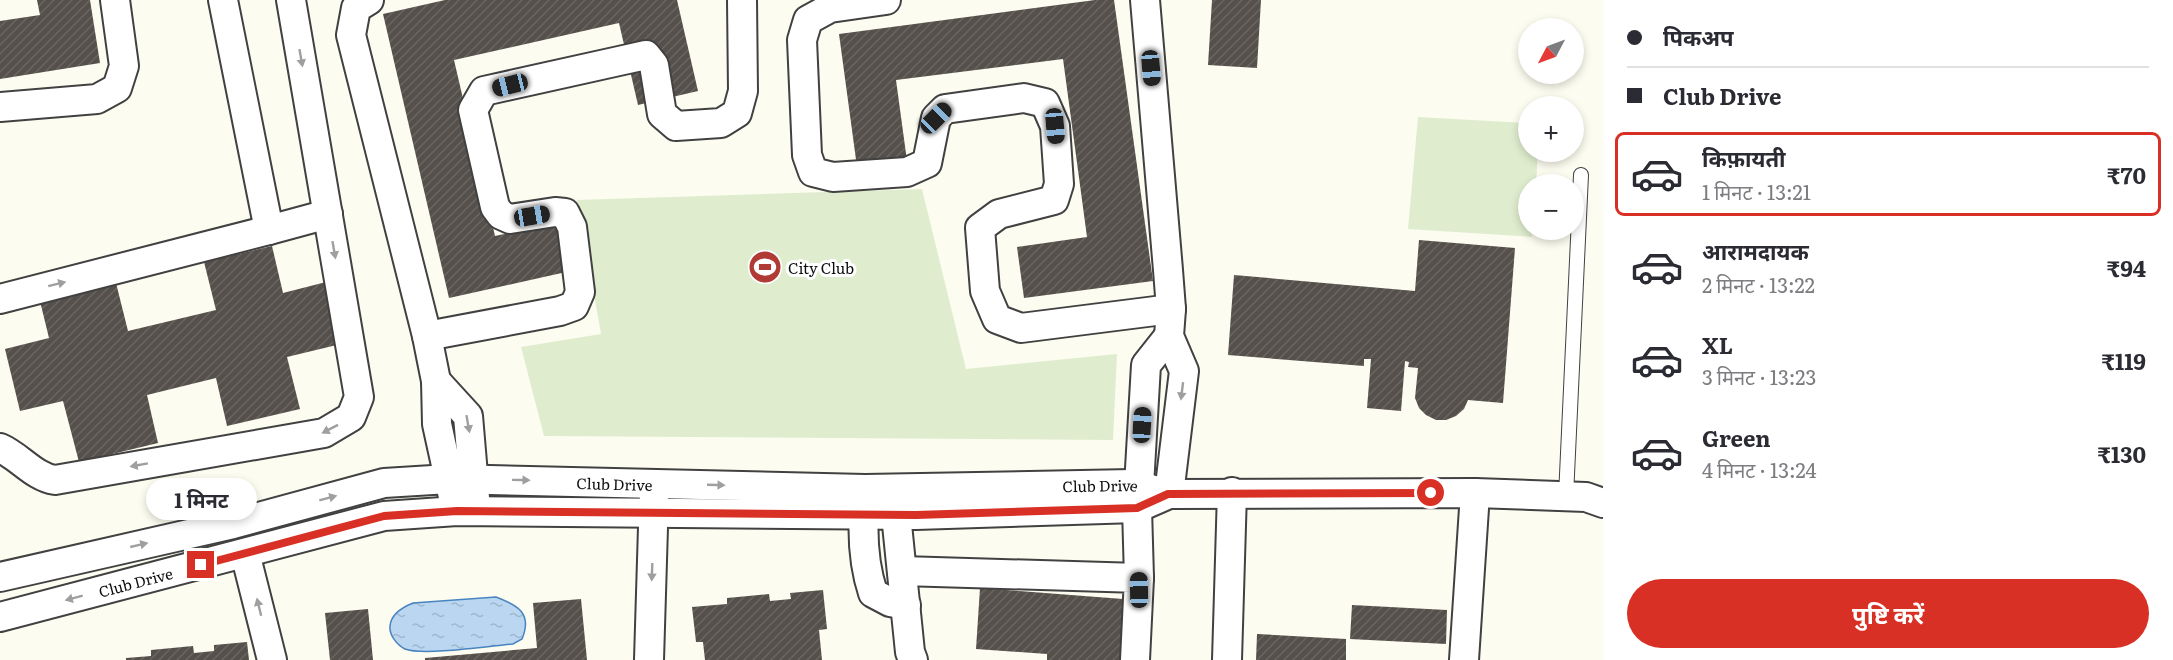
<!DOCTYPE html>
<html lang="hi">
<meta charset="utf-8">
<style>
body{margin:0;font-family:Literata,"Noto Sans Devanagari",serif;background:#f2f2f3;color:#2b2b33;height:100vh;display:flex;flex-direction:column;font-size:22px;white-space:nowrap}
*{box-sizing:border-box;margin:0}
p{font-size:20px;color:#7c7c81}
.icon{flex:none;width:33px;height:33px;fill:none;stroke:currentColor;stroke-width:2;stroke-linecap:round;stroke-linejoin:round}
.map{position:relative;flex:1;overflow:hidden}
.drawer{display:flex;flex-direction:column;background:#fff;width:570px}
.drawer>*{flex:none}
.banner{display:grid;align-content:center;height:132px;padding:0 24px;background:#fff}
.needle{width:39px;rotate:229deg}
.fabs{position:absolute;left:1518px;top:18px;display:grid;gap:12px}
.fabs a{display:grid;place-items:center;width:66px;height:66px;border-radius:50%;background:#fff;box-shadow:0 3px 9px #0003;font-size:30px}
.end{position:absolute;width:27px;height:27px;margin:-14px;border:8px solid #d93025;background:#fff;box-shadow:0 0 0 3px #fff}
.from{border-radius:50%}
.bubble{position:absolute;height:42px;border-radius:21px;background:#fff;box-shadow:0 3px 9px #0003;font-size:20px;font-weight:700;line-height:42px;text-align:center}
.car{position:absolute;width:18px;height:36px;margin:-18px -9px;border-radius:8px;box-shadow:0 0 4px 2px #0007;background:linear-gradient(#222 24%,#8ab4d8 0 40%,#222 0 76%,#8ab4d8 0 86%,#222 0)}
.banner b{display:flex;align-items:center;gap:21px;height:57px;font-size:22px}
.banner b+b{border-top:2px solid #e1e1e2}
.banner i{width:15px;height:15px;background:#2b2b33}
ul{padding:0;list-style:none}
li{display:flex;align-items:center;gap:18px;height:84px;margin:0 12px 9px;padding:0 12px;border:3px solid transparent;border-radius:9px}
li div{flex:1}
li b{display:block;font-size:22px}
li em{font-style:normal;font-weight:700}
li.active{border-color:#d93025}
li>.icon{width:54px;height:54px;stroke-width:1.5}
.button{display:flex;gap:12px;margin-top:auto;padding:12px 24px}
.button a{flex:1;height:69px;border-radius:36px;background:#d93025;color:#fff;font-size:24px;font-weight:700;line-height:69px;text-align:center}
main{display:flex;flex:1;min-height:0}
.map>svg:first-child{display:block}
</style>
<main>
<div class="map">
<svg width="1603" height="660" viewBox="0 0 1603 660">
<defs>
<pattern id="water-ripples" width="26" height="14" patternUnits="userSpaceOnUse" patternTransform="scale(1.5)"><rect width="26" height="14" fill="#bad6f0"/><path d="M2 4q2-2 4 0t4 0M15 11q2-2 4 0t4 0" fill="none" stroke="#9fb6cd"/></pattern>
<pattern id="building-hatch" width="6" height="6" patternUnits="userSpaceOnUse" patternTransform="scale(1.5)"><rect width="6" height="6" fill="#55504b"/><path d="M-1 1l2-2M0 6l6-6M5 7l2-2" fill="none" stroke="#696561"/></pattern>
</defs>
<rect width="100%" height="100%" fill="#fdfcf0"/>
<path fill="#dfedce" d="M1418 117 1528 123V152H1538L1536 184H1528V230H1533L1532 237 1408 229Z
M922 189 966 369 1117 354 1113 440 544 436 521 347 601 334 577 200Z"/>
<path fill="url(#water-ripples)" stroke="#4884bf" stroke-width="1.5" d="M496 597C517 605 533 613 522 639L513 644C490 646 423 656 405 649 397 645 389 635 390 626 391 614 403 607 413 603Z"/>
<path fill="url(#building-hatch)" d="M37 0H90L100 63 0 79V21L40 15Z
M445 0H677L698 91 638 105 619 23 454 60 495 236 564 221 575 270 449 298 383 14Z
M1095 0H1114L1153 281 1024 298 1017 247 1087 237 1063 59 896 80 907 161 857 167 839 34Z
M1212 0H1261L1257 68 1208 65Z
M1419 240 1515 248 1503 403 1468 400 1464 409 1456 416 1446 420H1436L1426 415 1419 408 1415 398 1418 368 1408 367 1409 362 1405 361 1401 411 1367 408 1371 359H1364V366L1228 355 1234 275 1415 291Z
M272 246 283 293 330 281 345 343 287 357 300 409 227 426 216 378 147 395 158 443 79 462 63 401 20 411 5 349 49 338 38 293 114 275 128 331 216 310 204 262Z
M980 588 1136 600 1132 660H1047V654L976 649Z
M823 590 827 629 819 630 822 660H705L703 642H696L692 607 727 604V598L769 594 770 601 791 599 790 593Z
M581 599 587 660H425V658L537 648 533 603Z
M1352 605 1447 610 1446 644 1350 639Z
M368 609 373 660H330L325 613Z
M1257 634 1346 639V660H1256Z
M247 642 249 660H126V658L151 656V650L193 646 194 653 214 651V645Z"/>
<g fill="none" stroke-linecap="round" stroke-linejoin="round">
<g stroke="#414141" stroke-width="16">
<path id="service" d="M1566 496 1581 175"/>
</g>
<g stroke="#414141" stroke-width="32">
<g id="minor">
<path d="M223 0 269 230 328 214"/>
<path d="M369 0 356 8 351 35 427 336 436 381 437 424 453 497"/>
<path d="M886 0 830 8 808 20 802 40 807 155 813 172 833 177 907 172 927 163 936 118 945 109 1024 98 1045 103 1055 126 1059 184 1054 200 999 214 980 228 985 291 997 319 1021 328 1171 309"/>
<path d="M1145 0 1168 270 1171 309 1169 336 1184 371 1169 494"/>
<path d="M0 107 97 99 117 88 124 66 115 0"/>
<path d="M0 299 269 230"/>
<path d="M427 336 560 311 574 306 580 292 572 227 565 213 555 212 510 219 501 215 495 207 473 110 484 91 646 55 654 65 662 114 676 126 721 123 737 113 743 91 742 0"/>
<path d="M436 381 468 416 475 498"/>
<path d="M0 448C19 456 34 477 55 480L324 433 351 417 359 397 291 0"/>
<path d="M1139 486 1146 365 1169 336"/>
<path d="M894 495 910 652 913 660"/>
<path d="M865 497C862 528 863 563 873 593L890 602 906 605"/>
<path d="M1137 508 1139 578"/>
<path d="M245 553 272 660"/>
<path d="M902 571 1139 578 1135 660"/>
<path id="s1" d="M0 577 233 524 384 483 449 479 865 489 1132 484 1169 494 1475 493 1586 497 1603 503"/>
<path id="s2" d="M0 617 384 516 457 511 916 515 1137 508 1169 494"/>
<path d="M649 660 654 494"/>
<path d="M1227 660 1232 492"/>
<path d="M1464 660 1475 493"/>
</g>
</g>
<use href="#service" stroke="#fff" stroke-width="14"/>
<use href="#minor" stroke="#fff" stroke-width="28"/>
</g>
<defs><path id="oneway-solid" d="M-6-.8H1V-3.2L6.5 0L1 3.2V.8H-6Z" transform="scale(1.5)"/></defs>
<g fill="#9f9f9f">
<use href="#oneway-solid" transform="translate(301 58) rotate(80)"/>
<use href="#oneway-solid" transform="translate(334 250) rotate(80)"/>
<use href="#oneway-solid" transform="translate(57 284) rotate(-14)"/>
<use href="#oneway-solid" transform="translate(1182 391) rotate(97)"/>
<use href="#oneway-solid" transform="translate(468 424) rotate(80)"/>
<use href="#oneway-solid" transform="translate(330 429) rotate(153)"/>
<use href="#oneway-solid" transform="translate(139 465) rotate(170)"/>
<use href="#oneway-solid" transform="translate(521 480) rotate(1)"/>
<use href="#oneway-solid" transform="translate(716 485) rotate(2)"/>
<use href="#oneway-solid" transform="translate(328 498) rotate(-15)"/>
<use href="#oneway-solid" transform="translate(139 545) rotate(-13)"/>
<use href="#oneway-solid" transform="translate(652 572) rotate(92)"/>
<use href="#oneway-solid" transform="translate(74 598) rotate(165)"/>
<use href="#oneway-solid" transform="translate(259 607) rotate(-104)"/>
</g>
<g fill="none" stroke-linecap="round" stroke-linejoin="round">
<path stroke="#d93025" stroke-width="8" d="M201 565 384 516 457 511 916 515 1137 508 1168 494 1431 493"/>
</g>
<defs>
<g id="stadium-disc" transform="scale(1.725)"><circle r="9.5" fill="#b03a34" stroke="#fff"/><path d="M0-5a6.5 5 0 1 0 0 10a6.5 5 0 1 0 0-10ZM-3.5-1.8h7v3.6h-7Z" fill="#fff"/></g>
</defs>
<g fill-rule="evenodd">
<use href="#stadium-disc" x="765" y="267"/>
</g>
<g text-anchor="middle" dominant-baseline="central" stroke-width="6" stroke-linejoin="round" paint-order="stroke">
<g font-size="15" fill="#0e0e0e" stroke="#fff" text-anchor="start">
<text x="788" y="267">City Club</text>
</g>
<g font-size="15" fill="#0e0e0e" stroke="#fff">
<text stroke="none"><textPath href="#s1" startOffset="626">Club Drive</textPath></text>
<text stroke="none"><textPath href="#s1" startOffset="1112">Club Drive</textPath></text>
<text stroke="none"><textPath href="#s2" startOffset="140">Club Drive</textPath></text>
</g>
</g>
</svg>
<div class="fabs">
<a><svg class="needle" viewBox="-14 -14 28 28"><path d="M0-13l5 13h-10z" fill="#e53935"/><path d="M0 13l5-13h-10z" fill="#7c7c81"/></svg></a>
<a>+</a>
<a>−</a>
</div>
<i class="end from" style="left:1431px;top:493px"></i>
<i class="end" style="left:201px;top:565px"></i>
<div class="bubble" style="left:146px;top:478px;width:111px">1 मिनट</div>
<i class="car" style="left:1151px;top:68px;rotate:175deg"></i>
<i class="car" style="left:510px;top:85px;rotate:256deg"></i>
<i class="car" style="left:936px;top:118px;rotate:45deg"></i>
<i class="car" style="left:1055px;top:126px;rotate:175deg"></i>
<i class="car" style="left:532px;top:216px;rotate:81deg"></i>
<i class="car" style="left:1142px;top:425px;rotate:3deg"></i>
<i class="car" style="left:1139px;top:590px;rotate:359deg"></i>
</div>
<section class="drawer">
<div class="banner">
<b><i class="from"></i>पिकअप</b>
<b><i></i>Club Drive</b>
</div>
<ul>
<li class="active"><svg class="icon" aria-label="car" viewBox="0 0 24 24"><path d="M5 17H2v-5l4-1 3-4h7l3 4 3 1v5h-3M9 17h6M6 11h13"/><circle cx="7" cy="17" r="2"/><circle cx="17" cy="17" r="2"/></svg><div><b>किफ़ायती</b><p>1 मिनट · 13:21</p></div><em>₹70</em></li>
<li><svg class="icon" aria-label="car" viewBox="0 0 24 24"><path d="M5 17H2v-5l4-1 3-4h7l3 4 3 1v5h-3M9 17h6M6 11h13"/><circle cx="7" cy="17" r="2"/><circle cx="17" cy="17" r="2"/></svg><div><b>आरामदायक</b><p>2 मिनट · 13:22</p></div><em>₹94</em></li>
<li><svg class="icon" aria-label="car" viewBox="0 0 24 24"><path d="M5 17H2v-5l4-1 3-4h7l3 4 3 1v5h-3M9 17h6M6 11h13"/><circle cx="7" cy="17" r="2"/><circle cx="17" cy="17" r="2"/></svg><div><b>XL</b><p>3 मिनट · 13:23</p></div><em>₹119</em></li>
<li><svg class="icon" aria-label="car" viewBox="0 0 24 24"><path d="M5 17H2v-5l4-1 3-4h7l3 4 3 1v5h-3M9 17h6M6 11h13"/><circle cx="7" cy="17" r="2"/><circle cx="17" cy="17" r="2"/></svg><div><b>Green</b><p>4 मिनट · 13:24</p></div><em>₹130</em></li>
</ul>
<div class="button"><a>पुष्टि करें</a></div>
</section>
</main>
